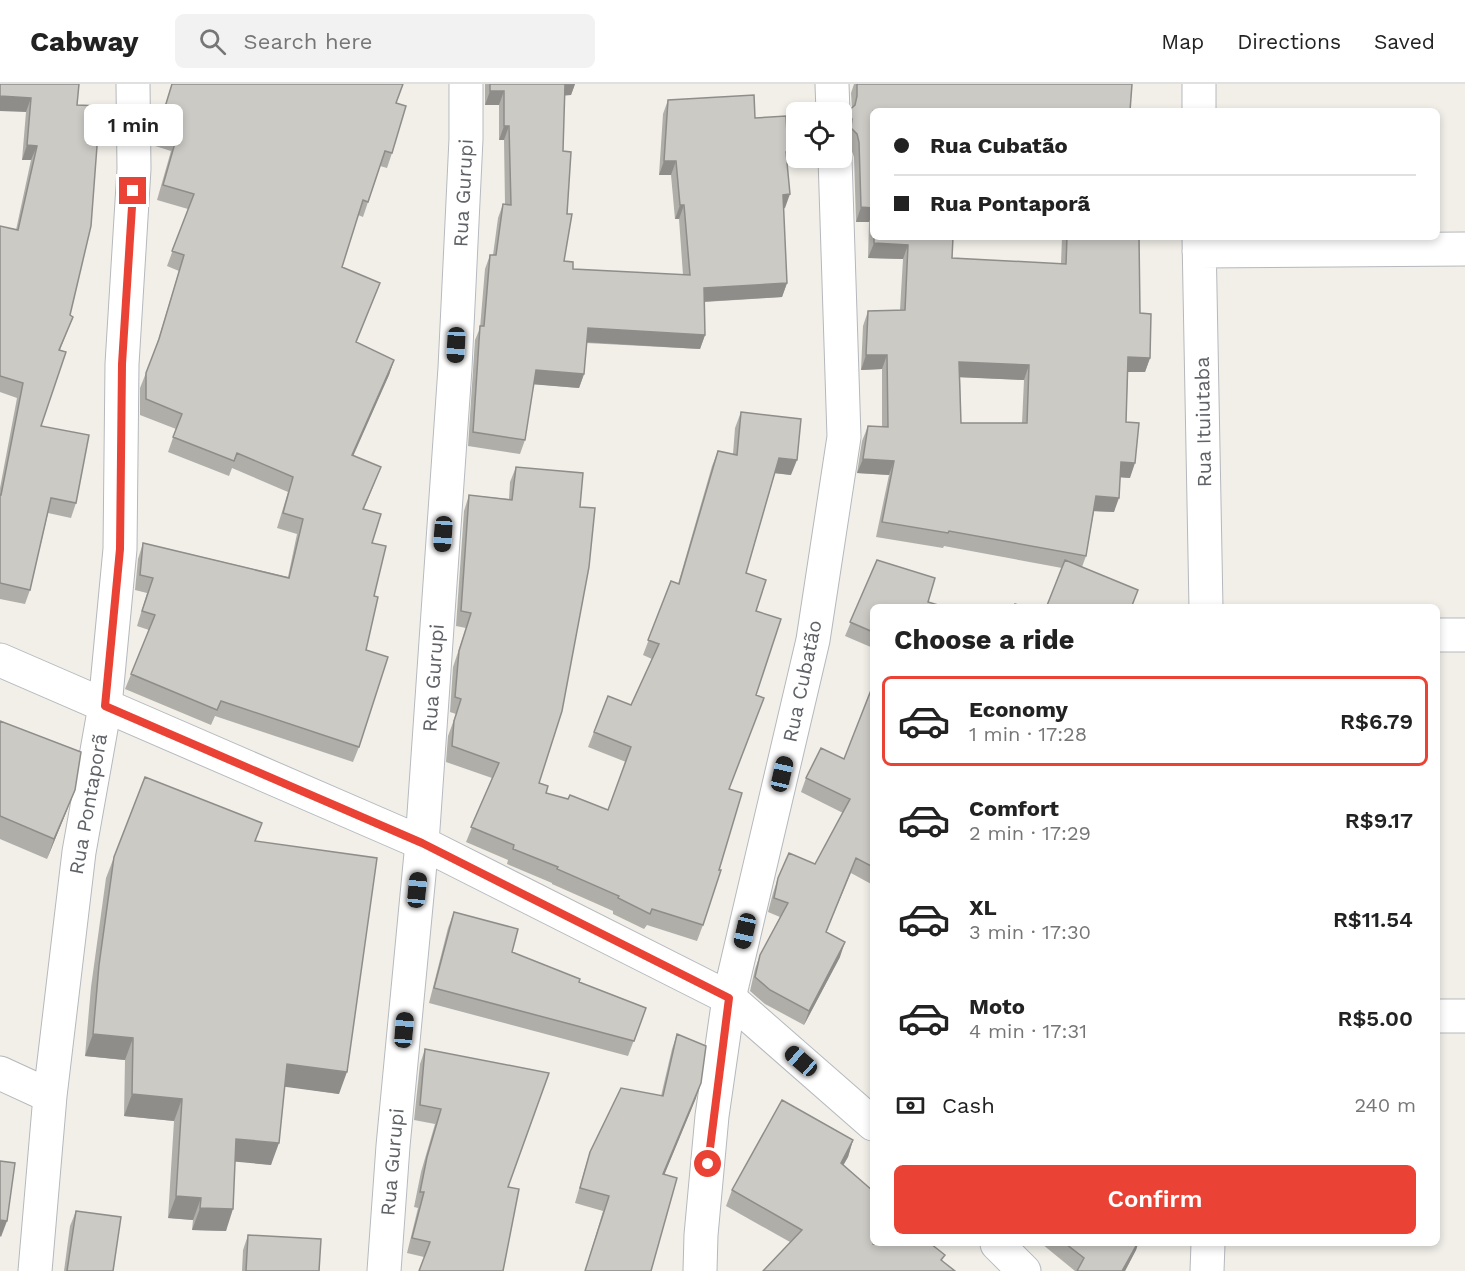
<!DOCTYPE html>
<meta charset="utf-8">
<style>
body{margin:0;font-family:"Work Sans",sans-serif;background:#f2f2f2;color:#222;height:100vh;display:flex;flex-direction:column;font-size:22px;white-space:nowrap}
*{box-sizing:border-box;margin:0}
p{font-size:20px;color:#767676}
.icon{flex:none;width:33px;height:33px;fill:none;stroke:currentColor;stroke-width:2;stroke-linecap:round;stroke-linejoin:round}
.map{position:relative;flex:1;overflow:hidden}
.side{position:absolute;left:870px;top:520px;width:570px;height:642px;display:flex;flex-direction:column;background:#fff;border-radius:9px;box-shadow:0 3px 9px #0003}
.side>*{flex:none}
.top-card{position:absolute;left:870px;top:24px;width:570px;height:132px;border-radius:9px;box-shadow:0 3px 9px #0003;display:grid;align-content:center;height:132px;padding:0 24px;background:#fff}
.tools{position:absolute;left:786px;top:18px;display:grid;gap:12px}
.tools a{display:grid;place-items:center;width:66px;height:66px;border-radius:9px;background:#fff;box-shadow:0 3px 9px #0003;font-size:30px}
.end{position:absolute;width:27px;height:27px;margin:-14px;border:8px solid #ea4335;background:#fff;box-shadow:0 0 0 3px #fff}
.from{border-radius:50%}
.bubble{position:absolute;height:42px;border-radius:9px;background:#fff;box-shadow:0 3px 9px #0003;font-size:20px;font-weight:600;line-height:42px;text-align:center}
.car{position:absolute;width:18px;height:36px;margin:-18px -9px;border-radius:8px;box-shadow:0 0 4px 2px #0007;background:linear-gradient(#222 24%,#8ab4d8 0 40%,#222 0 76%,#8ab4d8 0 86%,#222 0)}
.top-card b{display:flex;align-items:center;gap:21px;height:57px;font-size:22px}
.top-card b+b{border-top:2px solid #e0e0e0}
.top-card i{width:15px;height:15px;background:#222}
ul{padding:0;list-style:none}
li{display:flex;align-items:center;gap:18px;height:90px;margin:0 12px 9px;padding:0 12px;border:3px solid transparent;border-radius:9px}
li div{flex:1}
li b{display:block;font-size:22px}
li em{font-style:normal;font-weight:600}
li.active{border-color:#ea4335}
li>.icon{width:54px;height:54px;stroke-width:1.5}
h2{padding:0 24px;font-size:27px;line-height:72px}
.pay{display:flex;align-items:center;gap:15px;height:66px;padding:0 24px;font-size:22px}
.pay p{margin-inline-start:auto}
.cta{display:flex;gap:12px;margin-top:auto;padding:12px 24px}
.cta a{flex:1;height:69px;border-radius:9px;background:#ea4335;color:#fff;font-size:24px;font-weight:600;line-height:69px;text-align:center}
header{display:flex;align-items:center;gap:36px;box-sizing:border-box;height:84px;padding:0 30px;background:#fff;border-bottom:2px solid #e0e0e0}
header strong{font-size:28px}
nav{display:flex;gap:33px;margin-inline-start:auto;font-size:21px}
.search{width:420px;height:54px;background:#f2f2f2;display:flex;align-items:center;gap:15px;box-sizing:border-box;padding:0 21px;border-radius:9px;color:#767676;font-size:22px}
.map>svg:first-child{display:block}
</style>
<header>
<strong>Cabway</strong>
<div class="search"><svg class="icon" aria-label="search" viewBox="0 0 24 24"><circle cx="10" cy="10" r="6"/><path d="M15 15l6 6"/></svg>Search here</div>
<nav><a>Map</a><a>Directions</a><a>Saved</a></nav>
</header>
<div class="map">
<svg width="1465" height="1187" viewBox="0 0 1465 1187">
<rect width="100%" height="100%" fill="#f1efe8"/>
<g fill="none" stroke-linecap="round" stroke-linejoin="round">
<g stroke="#b5b8bc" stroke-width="35">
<path id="street" d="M832 0 833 28
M1199 0V27
M1199 153 1206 524
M1199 167 1465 165
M1437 551H1465
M1437 932H1465
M0 989 50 1012
M35 1187 50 1012 79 768 105 622 120 465 122 280 134 85 133 0
M700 1187 701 1151 712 1032 729 914 813 556 844 353 835 74
M1207 1187 1208 1160"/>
</g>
<g stroke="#b6babf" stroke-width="35">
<path id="secondary" d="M0 576 422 759 729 914 873 1040
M997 1160 1024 1187
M384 1187 393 1062 422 759 455 284 466 55V0"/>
</g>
<use href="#street" stroke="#fff" stroke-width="33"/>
<use href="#secondary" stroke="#fff" stroke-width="33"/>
</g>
<path fill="#afaea9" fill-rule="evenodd" d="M0 0 77 21 70 231 73 233 60 266 41 342 76 419 71 434 48 429 30 506 25 520 0 515V404L17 314 0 308V142L16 146 31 76H22L26 28Z
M172 0H403L396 19 392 69 387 84 380 82 363 133 358 131 342 183 380 199 356 258 394 276 389 291 353 371 375 398 364 425 372 459 374 512 366 566 359 663 353 678 215 632 211 641 125 605 149 546 137 542 147 509 135 506 138 475 143 459 288 493 297 450 277 444 288 408 232 384 229 392 168 368 176 345 140 331V304L155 266 179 187 167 182 188 125 157 116 171 67 152 61Z
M485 0H575L571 11H564L563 67 564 177 573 185 683 191 679 135H675L671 91H659L663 30 668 16 755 34 786 73 785 124 783 125 787 199 782 213 704 218 705 251 700 265 586 259 584 290 579 304 533 300 525 356 520 370 468 362 475 256 480 244 485 185 490 171H493L498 134 503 120H505L504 56H499V21H485Z
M854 0H1132L873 27V153H953L952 174 1061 180 1062 153H1141L1139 157 1140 229 1150 274 1145 288H1128L1126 338 1130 394 1120 393 1114 428 1094 427 1086 472 1082 483 1062 484 944 462 943 464 876 453 889 391 857 389 862 357 868 342 882 343V285L861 286 863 242 868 227 900 226 903 175 868 174 869 138H856L854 73 851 65 846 59V50H842V39L845 30 852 24 851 9ZM960 293 1024 296 1022 339H961Z
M741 328 791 391 775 389 746 489 756 527V611L729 705 703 841 697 857 647 841 644 845 613 830V827L552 800V799L507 780 508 776 466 758 492 694 446 678 448 652 456 630 450 628 453 583 466 544 456 542 464 427 469 411 509 415 510 398 516 383 539 699 546 709 608 726 626 678 588 663 608 612 631 621 652 575 643 571 671 497 678 500 712 382 718 367 733 370 735 344Z
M877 476 935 494 928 518 948 524H873V564L845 552Z
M873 601V801L851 789 826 848 840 873 804 941 765 920 750 907 755 885 760 871 780 833 768 828 773 809 778 794 815 780 843 729 801 708 806 694 844 675Z
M0 637 67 726 47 775 0 755Z
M255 757 339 1010 285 1002 271 1081 235 1077 226 1147 192 1146 193 1136 168 1134 174 1037 124 1032 125 976 85 972 91 903 106 794 114 773Z
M454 828 512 868 579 898 646 924 628 972 429 919 448 844Z
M677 950 696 1014 664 1091 651 1187H585L603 1127 575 1119 585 1084 590 1068 661 1012 672 965Z
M425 965 549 989 424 1173 407 1169 418 1124 414 1123 421 1088 435 1040 414 1036 420 980Z
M853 1056 848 1073 843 1081 943 1177 790 1158 726 1122 732 1106Z
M76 1127 113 1187H64L70 1142Z
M248 1151 319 1187H242L243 1166Z
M1042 1160H1138L1136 1166 1125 1187H1075Z"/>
<path fill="#8f8d8a" d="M564 0H575L571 11 560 12Z
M490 7H504L499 21H485Z
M0 12 31 14 26 28 0 27Z
M845 35H852L846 50H842V44Z
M504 42H509L504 56H499Z
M27 61 37 62 31 76H22Z
M664 77H676L671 91H659Z
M790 110 785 124 777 125 783 111Z
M680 121H684L679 135H675Z
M861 123 873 124V128L869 138H856Z
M874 159 908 161 903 175 868 174Z
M787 199 782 213 699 218 704 204Z
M588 244 705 251 700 265 583 258Z
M866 271H887L882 285 861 286Z
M1128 273 1150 274 1145 288H1123Z
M394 276 389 291 347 386 352 371Z
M959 278 1029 281 1024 296 954 293Z
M536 286 584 290 579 304 530 300Z
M779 374 797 376 791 391 773 389Z
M863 375 894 377 889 391 857 389Z
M1121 378 1135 379 1130 394 1116 393Z
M1096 412 1119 414 1114 428 1091 427Z
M75 706 67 726 47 775 54 755Z
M845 858 840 873 804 941 809 927Z
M93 950 133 954 125 976 85 972Z
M287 980 347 988 339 1010 279 1002Z
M701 999 696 1014 658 1106 663 1090Z
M132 1010 182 1015 174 1037 124 1032Z
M236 1055 279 1059 271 1081 228 1077Z
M853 1056 848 1073 835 1096 841 1079Z
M176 1112 201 1114 193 1136 168 1134Z
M200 1124 233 1125 226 1147 192 1146Z
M0 1136 7 1137 1 1153 0 1152Z
M1137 1160H1138L1136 1166 1125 1187H1122Z"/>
<path fill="#cccac5" stroke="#8f8d8a" stroke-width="1.5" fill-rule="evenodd" d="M0 0H79L77 21 100 22 91 142 70 231 73 233 59 266 66 268 41 342 89 351 76 419 51 414 30 506 0 499V411H1L23 299 0 292V142L18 146 37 62 27 61 31 14 0 12Z
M172 0H403L396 19 406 22 392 69 385 67 368 118 363 116 342 183 380 199 356 258 394 276 352 371 381 383 363 425 381 430 372 459 386 462 374 512 378 513 366 566 388 573 359 663 221 617 217 626 131 590 155 531 142 527 153 494 140 491 143 459 289 494 303 435 283 429 293 393 237 369 234 377 173 353 182 330 146 315V289L159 255 184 171 172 167 194 110 163 101 177 52 158 46Z
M490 0H565L563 67 571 68 567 130H572L564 177 573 178V185L690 191 684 121H680L676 77H664L668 16 754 11 755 34 786 32 788 68H786L790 110 783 111 787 199 704 204 705 251 588 244 584 290 536 286 525 356 473 348 480 242H484L490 171H496L503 120 511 121 509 42H504V7H490Z
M857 0H1132L1130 27H873V124L861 123 859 58 857 50 851 44 852 35H845V30L855 21 857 12Z
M874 153H953L952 174 1066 180 1067 153H1139L1140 229 1151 230 1150 274 1128 273 1126 338 1139 339 1135 379 1121 378 1119 414 1096 412 1086 472 949 447 948 449 882 438 894 377 863 375 868 342 888 343 887 271H866L868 227 905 226 908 161 874 159ZM959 278 1029 281 1027 339H961Z
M741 328 801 335 797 376 779 374 746 489 766 496 756 527 781 535 756 611 764 614 729 705 742 709 719 786H721L703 841 652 825 650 830 618 814 619 812 557 785 558 783 513 765 514 761 471 743 499 679 452 662 454 637 461 615 455 613 459 567 471 529 461 527 469 411 512 416 516 383 583 389 580 423 595 424 589 483 562 627 539 699 548 702 546 709 568 715 570 711 608 726 631 663 594 648 608 612 631 621 659 560 648 556 671 497 679 500 718 367 737 371Z
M877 476 935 494 928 518 948 524H873V548L850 538Z
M1065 476 1138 506 1131 524H1046Z
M1015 520 1027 524H1014Z
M873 601V783L856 774 826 848 845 858 809 927 770 906 755 893 760 871 788 819 774 814 778 794 789 769 815 780 850 715 806 694 821 664 844 675Z
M0 637 81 668 75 706 54 755 0 732Z
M145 693 262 739 255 757 377 774 347 988 287 980 279 1059 236 1055 233 1125 200 1124 201 1114 176 1112 182 1015 132 1010 133 954 93 950 99 881 114 773Z
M454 828 518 845 512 868 580 895 579 898 646 924 634 957 434 904Z
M677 950 706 962 701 999 663 1090 677 1094 651 1187H585L609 1112 580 1104 590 1068 621 1004 663 1012Z
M425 965 549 989 508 1103 519 1105 503 1187H419L430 1158 412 1154 424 1108H420L427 1073 441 1025 420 1021Z
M782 1016 853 1056 841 1079 873 1107V1160H931L945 1171 941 1176 955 1187H763L802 1146 732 1106Z
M0 1077 15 1079 7 1137 0 1136Z
M76 1127 121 1133 113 1187H67Z
M248 1151 321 1155 319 1187H246Z
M1066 1160H1137L1122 1187H1077L1084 1174Z"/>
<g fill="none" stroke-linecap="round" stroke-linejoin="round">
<path stroke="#ea4335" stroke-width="8" d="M133 107 122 280 120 465 105 622 422 759 729 914 708 1080"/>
</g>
<g text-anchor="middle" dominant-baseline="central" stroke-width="6" stroke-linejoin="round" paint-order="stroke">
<g font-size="20" fill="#5f6368" stroke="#fff">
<text transform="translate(463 109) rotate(-87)">Rua Gurupi</text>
<text transform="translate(1203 338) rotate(-91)">Rua Ituiutaba</text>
<text transform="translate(433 594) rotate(-86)">Rua Gurupi</text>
<text transform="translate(802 597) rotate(-78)">Rua Cubatão</text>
<text transform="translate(88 720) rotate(-80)">Rua Pontaporã</text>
<text transform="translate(392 1078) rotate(-85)">Rua Gurupi</text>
</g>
</g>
</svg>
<div class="tools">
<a><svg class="icon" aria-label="locate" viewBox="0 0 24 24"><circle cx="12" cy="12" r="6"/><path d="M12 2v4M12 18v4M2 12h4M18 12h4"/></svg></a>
</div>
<i class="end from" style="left:708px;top:1080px"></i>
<i class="end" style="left:133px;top:107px"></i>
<div class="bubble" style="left:84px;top:20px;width:99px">1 min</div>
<i class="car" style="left:456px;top:261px;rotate:183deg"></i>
<i class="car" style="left:443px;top:450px;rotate:184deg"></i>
<i class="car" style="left:782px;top:690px;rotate:13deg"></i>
<i class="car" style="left:417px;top:806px;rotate:6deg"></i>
<i class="car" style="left:745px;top:847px;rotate:193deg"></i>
<i class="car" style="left:404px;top:946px;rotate:5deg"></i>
<i class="car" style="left:801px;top:977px;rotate:311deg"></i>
<div class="top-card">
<b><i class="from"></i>Rua Cubatão</b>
<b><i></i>Rua Pontaporã</b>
</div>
<section class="side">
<h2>Choose a ride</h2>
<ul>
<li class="active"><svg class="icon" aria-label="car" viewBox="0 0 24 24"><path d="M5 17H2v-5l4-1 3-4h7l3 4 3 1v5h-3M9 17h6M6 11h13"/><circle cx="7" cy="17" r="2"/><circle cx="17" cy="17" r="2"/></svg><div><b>Economy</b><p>1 min · 17:28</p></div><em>R$6.79</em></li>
<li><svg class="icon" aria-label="car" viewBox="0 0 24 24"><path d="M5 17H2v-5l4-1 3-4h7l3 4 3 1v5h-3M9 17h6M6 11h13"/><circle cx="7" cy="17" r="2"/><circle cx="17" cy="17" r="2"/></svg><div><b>Comfort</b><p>2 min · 17:29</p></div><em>R$9.17</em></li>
<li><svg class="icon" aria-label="car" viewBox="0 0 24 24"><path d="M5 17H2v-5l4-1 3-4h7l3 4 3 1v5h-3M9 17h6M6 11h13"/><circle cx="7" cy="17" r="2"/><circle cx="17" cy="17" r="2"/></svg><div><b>XL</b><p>3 min · 17:30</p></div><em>R$11.54</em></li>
<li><svg class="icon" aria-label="car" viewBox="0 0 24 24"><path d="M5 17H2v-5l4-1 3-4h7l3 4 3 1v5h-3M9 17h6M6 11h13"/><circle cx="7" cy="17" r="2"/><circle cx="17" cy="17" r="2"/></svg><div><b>Moto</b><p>4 min · 17:31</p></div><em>R$5.00</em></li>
</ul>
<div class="pay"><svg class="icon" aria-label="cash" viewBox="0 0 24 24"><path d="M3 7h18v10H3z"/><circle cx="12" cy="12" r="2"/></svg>Cash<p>240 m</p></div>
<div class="cta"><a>Confirm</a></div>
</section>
</div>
